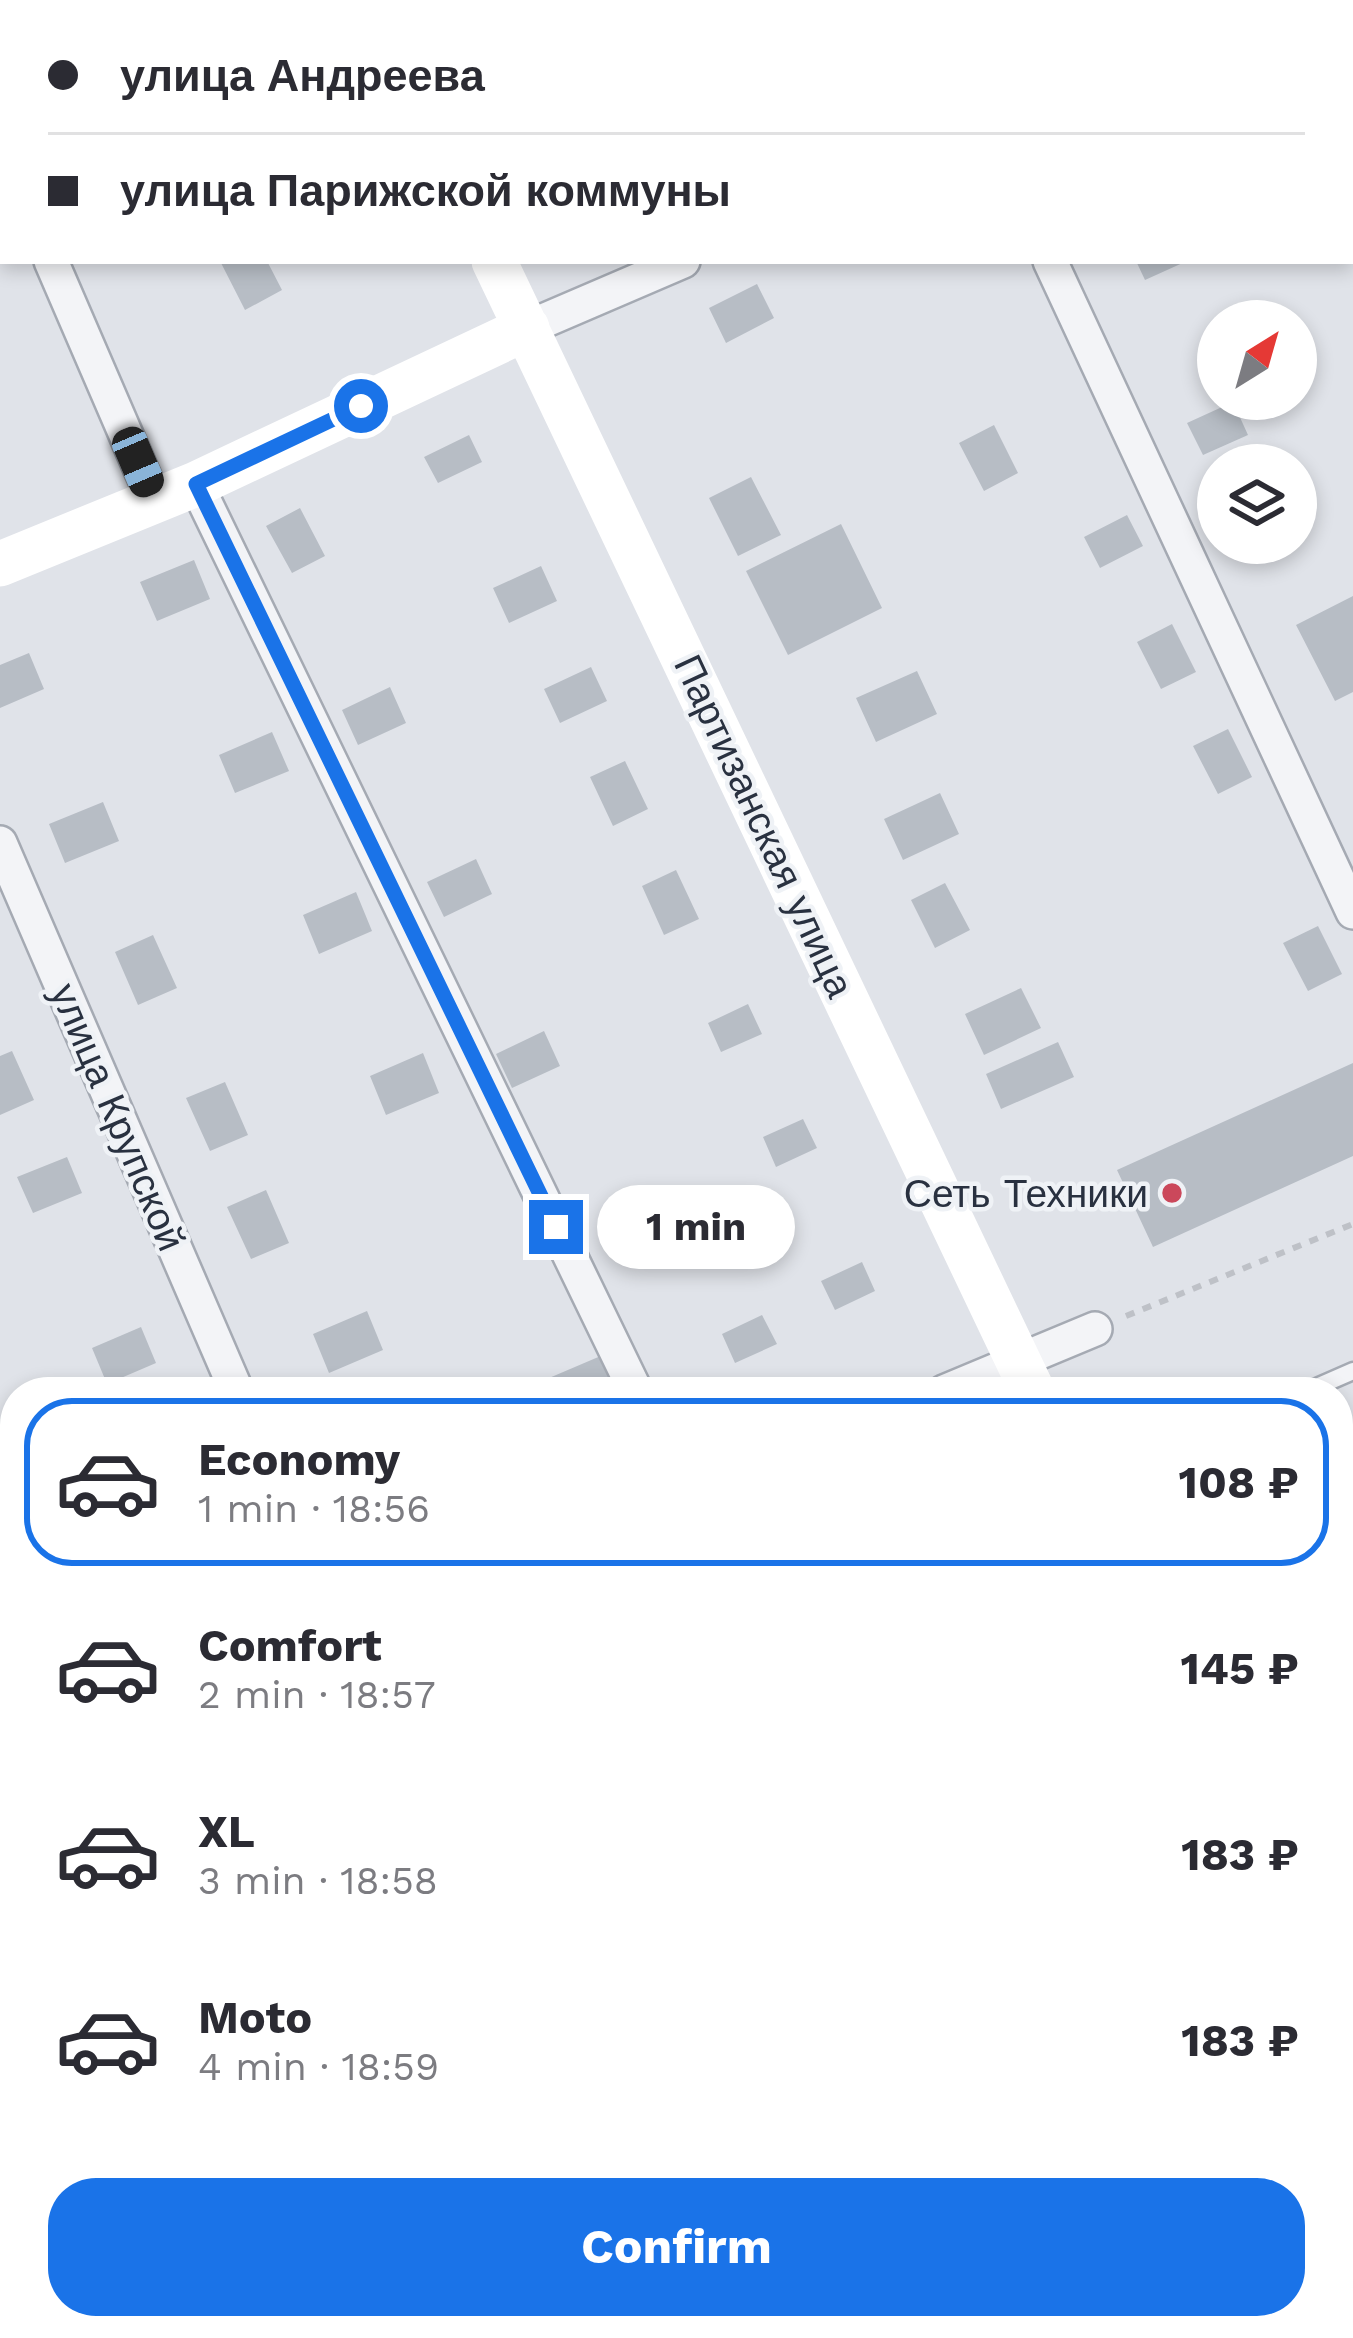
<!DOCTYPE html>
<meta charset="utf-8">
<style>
body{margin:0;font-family:"Work Sans",sans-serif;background:#f2f2f3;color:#2b2b33;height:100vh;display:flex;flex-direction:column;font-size:45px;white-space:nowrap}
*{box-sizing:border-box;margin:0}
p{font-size:39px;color:#7c7c81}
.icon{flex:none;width:66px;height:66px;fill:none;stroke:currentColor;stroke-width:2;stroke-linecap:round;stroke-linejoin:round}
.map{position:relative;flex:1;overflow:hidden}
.side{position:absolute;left:0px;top:1377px;width:1353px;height:963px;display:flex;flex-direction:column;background:#fff;border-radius:48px 48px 0 0;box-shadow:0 6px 18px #0003}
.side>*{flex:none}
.banner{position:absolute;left:0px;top:0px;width:1353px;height:264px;box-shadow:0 6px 18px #0003;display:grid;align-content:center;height:264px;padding:0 48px;background:#fff}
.needle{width:78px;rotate:37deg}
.fabs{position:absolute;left:1197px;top:300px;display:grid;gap:24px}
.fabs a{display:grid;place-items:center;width:120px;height:120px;border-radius:50%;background:#fff;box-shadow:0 6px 18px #0003;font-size:60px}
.end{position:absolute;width:54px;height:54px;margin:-27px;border:15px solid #1a73e8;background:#fff;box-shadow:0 0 0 6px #fff}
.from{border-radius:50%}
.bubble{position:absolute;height:84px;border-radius:42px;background:#fff;box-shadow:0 6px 18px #0003;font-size:39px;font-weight:700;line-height:84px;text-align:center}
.car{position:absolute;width:36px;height:72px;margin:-36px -18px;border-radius:15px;box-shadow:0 0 9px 3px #0007;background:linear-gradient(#222 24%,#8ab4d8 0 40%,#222 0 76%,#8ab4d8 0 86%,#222 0)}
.banner b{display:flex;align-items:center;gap:42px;height:114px;font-size:45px}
.banner b+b{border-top:3px solid #e1e1e2}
.banner i{width:30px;height:30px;background:#2b2b33}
ul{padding:21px 0 0;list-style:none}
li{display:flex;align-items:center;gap:36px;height:168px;margin:0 24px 18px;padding:0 24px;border:6px solid transparent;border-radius:48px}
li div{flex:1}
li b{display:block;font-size:45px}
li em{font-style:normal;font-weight:700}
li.current{border-color:#1a73e8}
li>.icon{width:108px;height:108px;stroke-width:1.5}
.action{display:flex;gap:24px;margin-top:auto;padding:24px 48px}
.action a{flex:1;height:138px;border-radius:48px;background:#1a73e8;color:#fff;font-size:48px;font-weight:700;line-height:138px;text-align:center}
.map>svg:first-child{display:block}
</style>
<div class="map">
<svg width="1353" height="2338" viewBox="0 0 1353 2338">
<rect width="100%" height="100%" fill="#e0e3e9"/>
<path fill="#ced2db" d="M15 1806V2053L0 2022V1812Z"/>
<path fill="#b7bdc5" d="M220 261H267L282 290 245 310Z
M1136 261H1187L1145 280Z
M757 284 774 318 726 343 709 308Z
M1233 402 1248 435 1203 455 1187 423Z
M994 425 1018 473 984 491 959 443Z
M469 435 482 462 438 483 424 457Z
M751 477 781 535 738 556 709 498Z
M300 508 325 556 292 573 266 526Z
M1127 515 1143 546 1100 568 1084 537Z
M841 524 882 608 788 655 746 571Z
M194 560 210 599 157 621 140 582Z
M541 566 557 601 509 623 493 588Z
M1353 596V692L1335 701 1296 625Z
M1172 624 1196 672 1161 689 1137 642Z
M29 653 44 689 0 708V665Z
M591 667 607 701 560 723 544 689Z
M917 671 937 714 876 742 856 698Z
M390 687 406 723 358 745 342 710Z
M1228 729 1252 777 1218 794 1193 746Z
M272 732 289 771 235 793 219 755Z
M625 761 648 809 613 826 590 777Z
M940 793 959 834 903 860 884 819Z
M103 802 119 841 65 863 49 824Z
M476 859 492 894 444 917 427 882Z
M676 870 699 919 664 935 642 886Z
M945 883 970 930 935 948 911 900Z
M356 892 372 931 319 954 303 915Z
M1318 926 1342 974 1308 991 1283 943Z
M153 935 177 988 138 1005 115 952Z
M1021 988 1041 1028 984 1055 965 1014Z
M748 1004 762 1034 721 1052 708 1023Z
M544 1031 560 1066 512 1088 496 1054Z
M1058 1042 1074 1077 1001 1109 986 1074Z
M12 1051 34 1100 0 1115V1056Z
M423 1053 439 1093 386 1115 370 1076Z
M1353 1063V1156L1153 1247 1117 1170Z
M225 1082 248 1135 210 1151 186 1098Z
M803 1119 817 1148 776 1167 763 1137Z
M67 1157 82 1193 33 1213 17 1177Z
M266 1190 289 1243 251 1259 227 1207Z
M862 1262 875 1291 835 1310 821 1281Z
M367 1311 383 1350 329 1373 313 1334Z
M762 1315 777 1344 735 1363 722 1334Z
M141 1327 156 1363 107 1384 92 1348Z
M603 1355 619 1392H538L535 1384Z
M1353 1427V1474L1338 1481V1438Z
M15 1604V1673L0 1680V1611Z
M15 1809V1846L0 1852V1815Z
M15 1888V1929L0 1933V1892Z
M15 2147V2251L0 2256V2183L9 2180 0 2152Z
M512 2325H536L541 2338H479Z
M874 2325H952L957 2338H879Z"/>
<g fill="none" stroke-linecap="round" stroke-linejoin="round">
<g stroke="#a5aab3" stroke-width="21">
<path id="lane" d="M1305 1392 1353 1371
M1338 1515 1353 1551
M1338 1674 1353 1667"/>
</g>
<g stroke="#a5aab3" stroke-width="38">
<path id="street" d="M936 0 937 3
M1249 3 1255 0
M0 142 3 149
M51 261 155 502
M1050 261 1353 912
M527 328 683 261
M196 484 636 1392
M0 843 237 1392
M944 1392 1095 1329
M1338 1773 1353 1766
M0 1786 15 1780
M603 2325 609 2338
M997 2325 1003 2338
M756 2338 792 2325"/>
</g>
<path stroke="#bec1c7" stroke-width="6" stroke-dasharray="9 9" stroke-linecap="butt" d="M1126 1316 1353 1224
M0 1874 15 1869"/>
<use href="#lane" stroke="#f3f4f7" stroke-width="16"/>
<use href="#street" stroke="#f3f4f7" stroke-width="33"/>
<path stroke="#fff" stroke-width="45" d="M365 0 366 3
M494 261 1033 1392
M0 564 196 484 527 328
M1338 2047 1353 2080"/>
</g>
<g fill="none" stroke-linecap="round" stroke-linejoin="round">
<path stroke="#1a73e8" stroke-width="15" d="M361 406 196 484 556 1227"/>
</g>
<circle fill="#cb485b" stroke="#eff2f6" stroke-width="4.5" cx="1172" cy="1193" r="12"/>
<g text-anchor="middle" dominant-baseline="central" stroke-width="9" stroke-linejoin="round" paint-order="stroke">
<g font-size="39" fill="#293140" stroke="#eff2f6">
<text transform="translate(764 826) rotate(65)">Партизанская улица</text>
<text transform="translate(118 1117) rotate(67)">улица Крупской</text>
</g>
<g font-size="39" fill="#293140" stroke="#eff2f6" text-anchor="end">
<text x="1148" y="1193">Сеть Техники</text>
</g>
</g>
</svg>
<div class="fabs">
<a><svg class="needle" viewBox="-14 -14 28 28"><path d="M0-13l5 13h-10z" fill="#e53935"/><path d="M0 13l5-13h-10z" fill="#7c7c81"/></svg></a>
<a><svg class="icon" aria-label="layers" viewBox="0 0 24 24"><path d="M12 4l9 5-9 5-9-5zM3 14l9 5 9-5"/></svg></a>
</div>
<i class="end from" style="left:361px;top:406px"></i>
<i class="end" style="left:556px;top:1227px"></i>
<div class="bubble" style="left:597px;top:1185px;width:198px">1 min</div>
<i class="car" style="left:138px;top:462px;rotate:157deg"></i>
<div class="banner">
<b><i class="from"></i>улица Андреева</b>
<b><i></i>улица Парижской коммуны</b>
</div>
<section class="side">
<ul>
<li class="current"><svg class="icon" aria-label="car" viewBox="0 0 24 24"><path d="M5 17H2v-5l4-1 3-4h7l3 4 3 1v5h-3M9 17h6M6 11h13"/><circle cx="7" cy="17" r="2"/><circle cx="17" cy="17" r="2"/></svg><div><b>Economy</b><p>1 min · 18:56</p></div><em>108 ₽</em></li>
<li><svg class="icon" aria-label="car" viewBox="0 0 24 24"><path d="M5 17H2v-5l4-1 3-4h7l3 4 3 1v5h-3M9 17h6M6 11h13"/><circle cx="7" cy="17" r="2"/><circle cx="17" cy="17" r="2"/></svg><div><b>Comfort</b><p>2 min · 18:57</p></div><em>145 ₽</em></li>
<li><svg class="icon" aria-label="car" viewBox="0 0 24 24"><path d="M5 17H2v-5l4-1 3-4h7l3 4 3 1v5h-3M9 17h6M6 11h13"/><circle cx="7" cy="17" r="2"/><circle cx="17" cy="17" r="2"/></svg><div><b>XL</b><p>3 min · 18:58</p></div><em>183 ₽</em></li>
<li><svg class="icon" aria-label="car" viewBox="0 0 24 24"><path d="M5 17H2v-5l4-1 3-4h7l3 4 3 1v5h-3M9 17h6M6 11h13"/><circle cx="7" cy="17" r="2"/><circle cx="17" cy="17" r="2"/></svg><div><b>Moto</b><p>4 min · 18:59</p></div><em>183 ₽</em></li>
</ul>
<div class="action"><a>Confirm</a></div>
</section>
</div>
